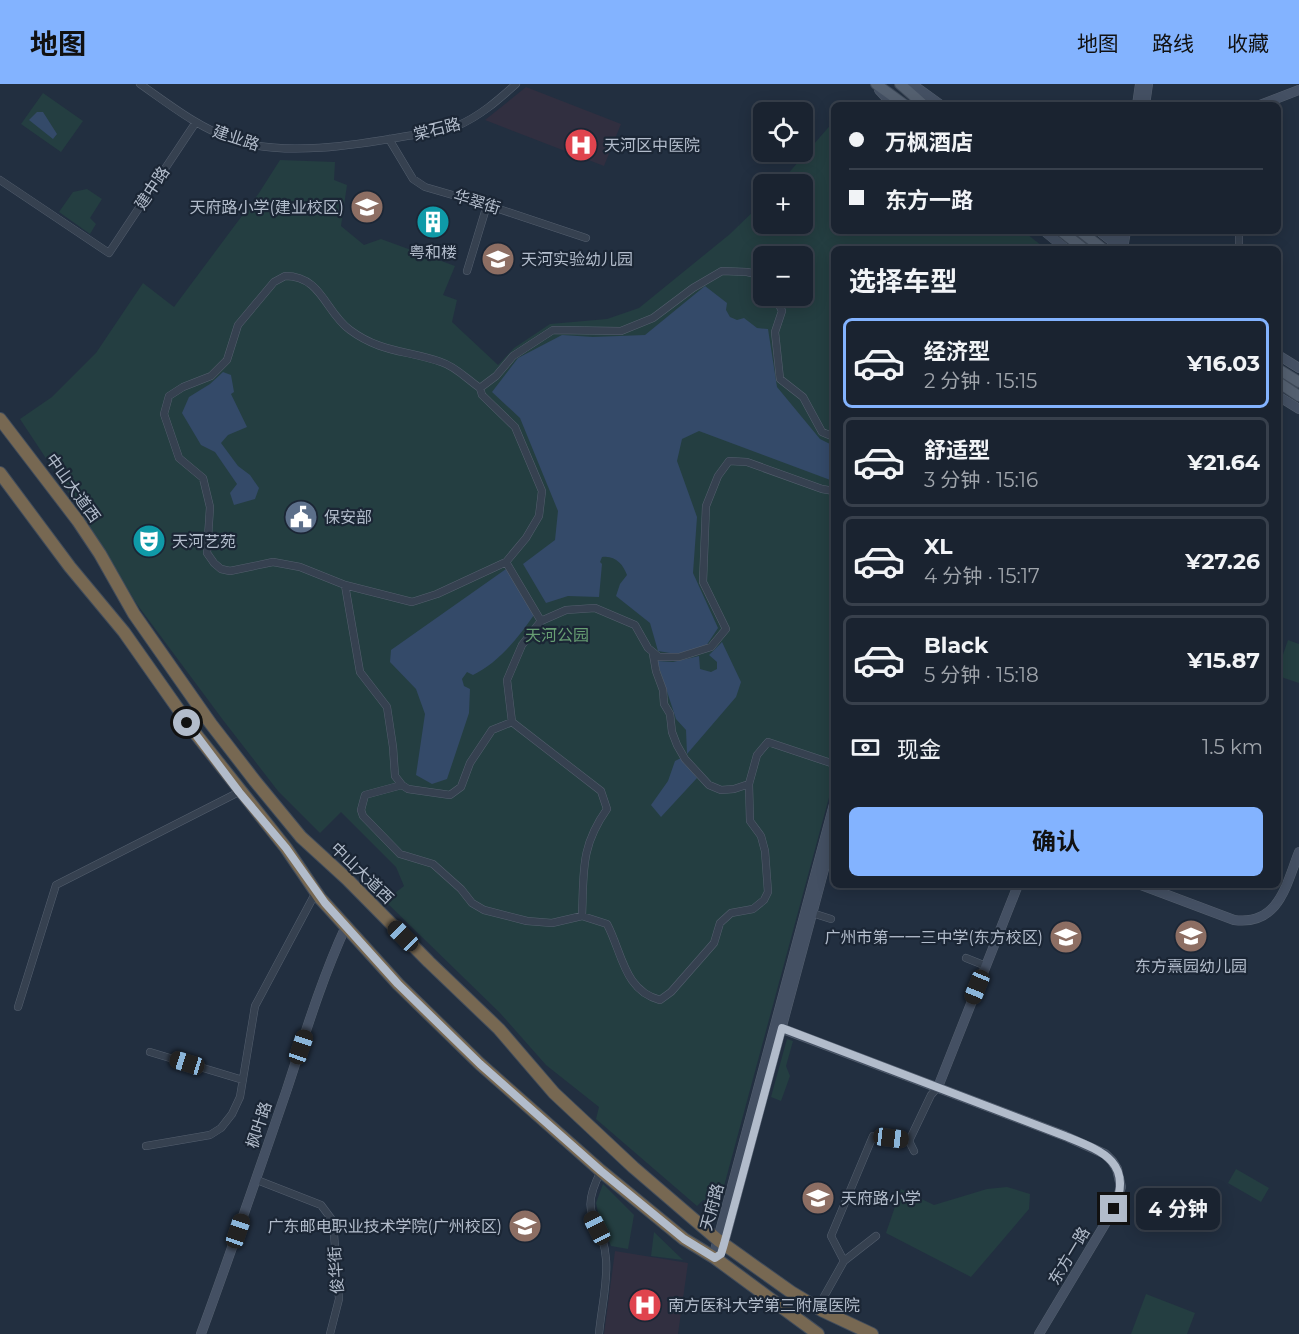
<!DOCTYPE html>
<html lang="zh">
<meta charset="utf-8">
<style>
body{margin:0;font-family:Montserrat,"Noto Sans SC",sans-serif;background:#232b38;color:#f1f3f6;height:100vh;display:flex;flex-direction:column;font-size:22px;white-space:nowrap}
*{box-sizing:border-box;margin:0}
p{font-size:20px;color:#9fa4ab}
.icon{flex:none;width:33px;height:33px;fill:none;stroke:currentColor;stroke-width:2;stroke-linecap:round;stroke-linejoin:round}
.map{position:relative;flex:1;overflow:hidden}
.panel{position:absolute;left:831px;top:162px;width:450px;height:642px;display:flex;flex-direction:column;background:#1a2330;border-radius:9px;box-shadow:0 3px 15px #0003,0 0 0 2px #38404c}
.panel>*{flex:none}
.top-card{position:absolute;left:831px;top:18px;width:450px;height:132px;border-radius:9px;box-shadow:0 3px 15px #0003,0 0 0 2px #38404c;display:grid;align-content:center;height:132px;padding:0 18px;background:#1a2330}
.controls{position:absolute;left:753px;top:18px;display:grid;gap:12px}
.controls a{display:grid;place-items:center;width:60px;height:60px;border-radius:9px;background:#1a2330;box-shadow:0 3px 15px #0003,0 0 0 2px #38404c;font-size:30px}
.end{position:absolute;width:27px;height:27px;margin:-14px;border:8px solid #b2bccb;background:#111;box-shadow:0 0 0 3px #111}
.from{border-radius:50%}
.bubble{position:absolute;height:42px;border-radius:9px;background:#1a2330;box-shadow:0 3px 15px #0003,0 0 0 2px #38404c;font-size:20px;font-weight:700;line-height:42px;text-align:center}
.car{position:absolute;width:18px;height:36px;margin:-18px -9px;border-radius:8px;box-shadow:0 0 4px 2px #0007;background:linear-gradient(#222 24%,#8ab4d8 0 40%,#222 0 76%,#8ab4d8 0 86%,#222 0)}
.top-card b{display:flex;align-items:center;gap:21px;height:57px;font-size:22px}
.top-card b+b{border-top:2px solid #38404c}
.top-card i{width:15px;height:15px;background:#f1f3f6}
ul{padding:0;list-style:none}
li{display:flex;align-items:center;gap:18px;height:90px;margin:0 12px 9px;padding:0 6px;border:3px solid #38404c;border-radius:9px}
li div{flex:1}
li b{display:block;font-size:22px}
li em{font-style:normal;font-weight:700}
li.active{border-color:#83b3ff}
li>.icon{width:54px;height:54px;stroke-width:1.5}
h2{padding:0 18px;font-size:27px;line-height:72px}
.pay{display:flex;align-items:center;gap:15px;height:66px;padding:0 18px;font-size:22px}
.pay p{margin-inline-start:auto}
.primary-button{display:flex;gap:12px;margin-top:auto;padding:12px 18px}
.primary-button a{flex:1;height:69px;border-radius:9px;background:#83b3ff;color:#111;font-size:24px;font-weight:700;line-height:69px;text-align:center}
header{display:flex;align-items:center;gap:36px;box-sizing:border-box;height:84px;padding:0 30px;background:#83b3ff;color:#111}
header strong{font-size:28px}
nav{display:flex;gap:33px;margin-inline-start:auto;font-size:21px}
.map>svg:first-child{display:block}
</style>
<header>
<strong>地图</strong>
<nav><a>地图</a><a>路线</a><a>收藏</a></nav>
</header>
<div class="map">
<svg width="1299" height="1250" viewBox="0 0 1299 1250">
<rect width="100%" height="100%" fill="#222f40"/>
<path fill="#312f40" d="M526 3 621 40 604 82 485 36Z
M615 1167 688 1179 678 1250H604Z"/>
<path fill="#243e41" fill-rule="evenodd" d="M43 9 83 37 61 68 21 40Z
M834 37V147H1023L1046 165H834V695L720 1117 703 1116 697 1122 596 1035 599 1023 546 981 500 929 385 817 404 802 396 783 341 728 320 749 278 707 223 636 136 519 80 426 20 335 52 313 96 269 143 199 174 223 259 109 280 76 335 78 334 96 347 101 341 142 364 161 381 155 455 182 443 211 457 216 452 238 498 281 514 264 550 240 607 235 639 224 730 150 763 118 764 140H802V100H779ZM764 172H802V212H764Z
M87 105 102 115 90 134 96 140 90 150 59 128 73 108Z
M1288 556 1299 560V599L1278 592V585Z
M787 955 793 957 786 982 790 992 781 1017 771 1013Z
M1236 1085 1269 1104 1261 1118 1228 1099Z
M603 1100 634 1131 628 1165 611 1162 599 1133 596 1119Z
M1007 1103 1030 1110 1029 1125 971 1193 886 1149 901 1105 934 1121 987 1105Z
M654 1148 683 1176 651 1172Z
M1146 1210 1195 1229 1187 1250H1131Z"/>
<path fill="#344a69" d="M37 28H43L57 50 53 55 29 36Z
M705 202 727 219 726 226 730 233 737 236 744 234 757 244 768 245 777 303 820 355 834 362V394L833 397 699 347 682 355 677 377 697 433 693 489 718 544 706 562 676 570 658 567 650 539 616 512 620 500 627 491C623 480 615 471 602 473L600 478 602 480 599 513 568 512 546 519 523 480 555 456 558 427 520 334 492 308 518 274 562 251 593 253 645 251Z
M223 288 231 291 234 308 231 310 247 343 228 351 221 359 238 382 250 391 259 404 255 415 234 421 230 409 237 400 215 368 201 361 182 329 189 313 210 300Z
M506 485 534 531C518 554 498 579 473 591L467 588 462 595 464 602 470 605 469 629 447 695 432 700 416 691 425 630 416 605 390 578 391 566Z
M722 558 741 598 736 613 687 670 686 646 676 635 657 577 673 578 699 572 700 585 711 588 717 585V578L709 571Z
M681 674 697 694 661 733 651 721 668 697 675 677Z"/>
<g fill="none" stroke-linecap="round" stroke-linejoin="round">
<g stroke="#545f6e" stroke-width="8">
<path id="street" d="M140 0C170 21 199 44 234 56 283 73 357 61 407 52 423 50 442 49 457 42 480 32 497 17 516 0
M389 55 413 95 425 103 487 121 586 154
M0 96 109 169 196 38
M1239 147V165
M467 187 487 121
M285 192C322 192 325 228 350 246 381 269 407 266 441 278 455 282 468 296 480 304L482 311 515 343 542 407 539 432 526 454 506 478 437 510 412 518 345 501 300 483 273 478 230 487 221 485 214 479 207 469 210 423 203 394 179 374 164 330 169 312 183 303 211 292 227 276 238 241 274 198Z
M775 212 782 227 775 248 780 295 803 313 822 348 834 353
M480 304 496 292 513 272 553 246 621 247 653 234 693 204 722 187 747 188 760 191 764 195
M506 478 541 537
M345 501 360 588 387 623 393 663 395 692 402 701 365 711 361 726 363 732 400 770 433 780 461 805 472 819 484 826 527 837 552 839 582 832 607 840C622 868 624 907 660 916L671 908 714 859 720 839 731 829 753 825 764 816 768 808 765 767 761 752 750 737 749 700 757 671 768 658 834 680
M653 570 656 587 663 606 664 620 670 630 672 648 677 661 685 675 709 701 721 706 734 705 749 700
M402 701 408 705 450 711 461 703 470 679 492 646 512 638
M812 829 831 835
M582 832C584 788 580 763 607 725L601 707 512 638 507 596 522 561 541 537 566 526 595 524 635 541 648 564 659 573H679L711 563 726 545 703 498 706 422 718 392 729 377 747 378 822 405 834 407
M966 874 986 882
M18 923 56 801 239 708
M150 968 243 996
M909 1057 914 1067
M146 1062 210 1051 221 1044 232 1030 240 1013 255 922 316 808
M257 1096 321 1121 333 1137 339 1215 330 1250
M844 1177 831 1152 873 1052 909 1057 931 1011 938 1003
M817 1225 844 1177 876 1152
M599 1250C601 1226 608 1199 606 1175 603 1133 576 1135 601 1087"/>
</g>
<g stroke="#545f6e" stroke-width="10">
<path id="secondary" d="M912 0 941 21
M879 6 893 21
M1137 21 1140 0
M1145 21 1148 0
M1260 21 1299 6
M1044 147 1066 165
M1099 147 1122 165
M1114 163 1118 147
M1123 165 1126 147
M1278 271 1299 284
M1278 312 1299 325
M1141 801 1234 836C1279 842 1286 801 1299 768
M775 942 1065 1052 1105 1070 1112 1077 1117 1085 1121 1103 1114 1125 1039 1250
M938 1003 1018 801
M722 1166 834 748
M715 1174V1166L834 720
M201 1250C231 1168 259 1087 287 1005 305 950 322 894 346 842"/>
</g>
<g stroke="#3f4a59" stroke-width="12">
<path id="primary" d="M876 0 905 21
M900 0 924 21
M1278 285 1299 298
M1278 298 1299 312"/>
</g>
<g stroke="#414c5b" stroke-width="14">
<path id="highway" d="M0 335 78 437 100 470 134 530 211 640 255 697 301 753 347 795 429 878 499 945 554 1009 633 1083 718 1156 791 1208 823 1227 872 1250
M0 389 70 483 124 548 195 649 286 764 320 814 398 900 480 980 601 1087 684 1155 715 1174 818 1250"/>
</g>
<use href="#street" stroke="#364150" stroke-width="7"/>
<use href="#secondary" stroke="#445063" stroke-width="9"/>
<use href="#primary" stroke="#546070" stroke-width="10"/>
<use href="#highway" stroke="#776852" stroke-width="12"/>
<g stroke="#3f4a59" stroke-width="12" stroke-linecap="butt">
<path id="primary-bridge" d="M1061 147 1084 165
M1080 147 1103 165"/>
</g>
<use href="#primary-bridge" stroke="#546070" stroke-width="10"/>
</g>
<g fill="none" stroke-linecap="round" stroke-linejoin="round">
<path stroke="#b2bccb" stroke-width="8" d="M187 639 239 708 286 764 325 819 398 900 480 980 601 1087 684 1155 715 1174 721 1170 724 1160 782 944 1065 1052C1102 1067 1134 1078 1114 1125"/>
</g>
<defs>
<g id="hospital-disc" transform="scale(1.725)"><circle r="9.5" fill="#e0444e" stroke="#1b2635"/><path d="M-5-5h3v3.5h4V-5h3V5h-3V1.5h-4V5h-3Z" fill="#fff"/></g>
<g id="school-disc" transform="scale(1.725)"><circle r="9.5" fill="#8d6e63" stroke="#1b2635"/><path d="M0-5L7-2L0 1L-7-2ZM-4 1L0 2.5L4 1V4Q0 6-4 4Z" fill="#fff"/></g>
<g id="building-disc" transform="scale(1.725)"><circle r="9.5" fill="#0f9aa8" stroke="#1b2635"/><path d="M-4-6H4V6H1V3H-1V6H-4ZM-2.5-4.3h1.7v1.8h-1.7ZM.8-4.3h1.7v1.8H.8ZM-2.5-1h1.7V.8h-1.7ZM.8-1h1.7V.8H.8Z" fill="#fff"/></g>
<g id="civic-disc" transform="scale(1.725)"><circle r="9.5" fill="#5c6f8a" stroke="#1b2635"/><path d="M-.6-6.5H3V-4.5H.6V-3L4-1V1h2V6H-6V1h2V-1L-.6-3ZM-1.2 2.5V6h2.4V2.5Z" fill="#fff"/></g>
<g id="theatre-disc" transform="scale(1.725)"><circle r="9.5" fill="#0f9aa8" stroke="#1b2635"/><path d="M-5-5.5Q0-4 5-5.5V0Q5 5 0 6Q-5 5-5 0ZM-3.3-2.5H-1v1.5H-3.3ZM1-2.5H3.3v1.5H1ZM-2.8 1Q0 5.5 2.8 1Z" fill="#fff"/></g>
<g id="university-disc" transform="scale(1.725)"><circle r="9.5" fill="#8d6e63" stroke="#1b2635"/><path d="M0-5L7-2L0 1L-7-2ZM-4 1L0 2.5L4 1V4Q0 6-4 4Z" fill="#fff"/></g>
</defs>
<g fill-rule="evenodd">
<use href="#hospital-disc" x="581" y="61"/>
<use href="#school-disc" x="367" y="123"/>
<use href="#building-disc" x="433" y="138"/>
<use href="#school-disc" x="498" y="175"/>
<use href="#civic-disc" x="301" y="433"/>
<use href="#theatre-disc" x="149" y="457"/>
<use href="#school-disc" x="1191" y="852"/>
<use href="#school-disc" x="1066" y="853"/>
<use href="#school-disc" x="818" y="1114"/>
<use href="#university-disc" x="525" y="1142"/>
<use href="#hospital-disc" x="645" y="1221"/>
</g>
<g text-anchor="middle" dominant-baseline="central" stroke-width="4.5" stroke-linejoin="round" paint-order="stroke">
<g font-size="16" fill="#b2bccb" stroke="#1b2635">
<text transform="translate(437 45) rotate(-14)">棠石路</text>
<text transform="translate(236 54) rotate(18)">建业路</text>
<text transform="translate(152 104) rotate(-56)">建中路</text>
<text transform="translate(477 118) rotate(17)">华翠街</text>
<text transform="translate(73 404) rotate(54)">中山大道西</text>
<text transform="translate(362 789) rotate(44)">中山大道西</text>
<text transform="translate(259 1041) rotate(-72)">枫叶路</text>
<text transform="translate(712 1123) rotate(-75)">天府路</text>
<text transform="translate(1069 1172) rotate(-59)">东方一路</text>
<text transform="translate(336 1186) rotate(-94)">俊华街</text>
</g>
<g font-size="16" fill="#b2bccb" stroke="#1b2635" text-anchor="start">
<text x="604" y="61">天河区中医院</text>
<text x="344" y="123" text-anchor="end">天府路小学(建业校区)</text>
<text x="433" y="168" text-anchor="middle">粤和楼</text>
<text x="521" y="175">天河实验幼儿园</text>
<text x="324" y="433">保安部</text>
<text x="172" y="457">天河艺苑</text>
<text x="1043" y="853" text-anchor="end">广州市第一一三中学(东方校区)</text>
<text x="1191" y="882" text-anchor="middle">东方熹园幼儿园</text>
<text x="841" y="1114">天府路小学</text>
<text x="502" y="1142" text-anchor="end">广东邮电职业技术学院(广州校区)</text>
<text x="668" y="1221">南方医科大学第三附属医院</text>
</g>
<g font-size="16" fill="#679e73" stroke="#1b2635">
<text x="557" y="551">天河公园</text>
</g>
</g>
</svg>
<div class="controls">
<a><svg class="icon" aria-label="locate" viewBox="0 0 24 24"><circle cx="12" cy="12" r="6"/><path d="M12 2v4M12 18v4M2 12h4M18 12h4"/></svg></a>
<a>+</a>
<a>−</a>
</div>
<i class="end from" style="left:187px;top:639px"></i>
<i class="end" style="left:1114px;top:1125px"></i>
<div class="bubble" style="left:1136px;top:1104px;width:84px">4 分钟</div>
<i class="car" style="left:403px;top:852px;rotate:315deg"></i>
<i class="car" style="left:977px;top:903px;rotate:202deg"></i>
<i class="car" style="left:301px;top:963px;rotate:19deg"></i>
<i class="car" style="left:187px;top:979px;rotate:287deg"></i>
<i class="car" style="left:891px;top:1054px;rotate:97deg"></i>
<i class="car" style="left:597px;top:1144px;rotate:333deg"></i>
<i class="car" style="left:238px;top:1147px;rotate:19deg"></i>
<div class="top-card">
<b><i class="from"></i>万枫酒店</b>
<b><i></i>东方一路</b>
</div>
<section class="panel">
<h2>选择车型</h2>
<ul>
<li class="active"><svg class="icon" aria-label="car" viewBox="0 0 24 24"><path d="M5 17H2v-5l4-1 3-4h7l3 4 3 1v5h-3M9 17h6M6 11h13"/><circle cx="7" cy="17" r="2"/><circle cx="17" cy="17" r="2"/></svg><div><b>经济型</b><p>2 分钟 · 15:15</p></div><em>¥16.03</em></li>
<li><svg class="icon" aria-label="car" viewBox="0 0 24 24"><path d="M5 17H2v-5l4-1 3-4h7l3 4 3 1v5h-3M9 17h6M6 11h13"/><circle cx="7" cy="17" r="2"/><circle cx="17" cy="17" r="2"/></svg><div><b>舒适型</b><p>3 分钟 · 15:16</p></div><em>¥21.64</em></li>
<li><svg class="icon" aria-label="car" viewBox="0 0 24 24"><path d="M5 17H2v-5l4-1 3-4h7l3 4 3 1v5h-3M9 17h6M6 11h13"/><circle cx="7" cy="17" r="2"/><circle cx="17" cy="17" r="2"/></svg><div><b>XL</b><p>4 分钟 · 15:17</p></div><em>¥27.26</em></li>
<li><svg class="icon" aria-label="car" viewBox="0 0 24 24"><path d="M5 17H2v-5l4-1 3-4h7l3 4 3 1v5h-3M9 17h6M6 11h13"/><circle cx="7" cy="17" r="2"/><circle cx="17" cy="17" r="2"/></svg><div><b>Black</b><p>5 分钟 · 15:18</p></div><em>¥15.87</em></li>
</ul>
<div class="pay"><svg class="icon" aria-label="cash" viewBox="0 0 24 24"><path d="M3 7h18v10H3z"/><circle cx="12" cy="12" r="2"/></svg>现金<p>1.5 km</p></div>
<div class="primary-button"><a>确认</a></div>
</section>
</div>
